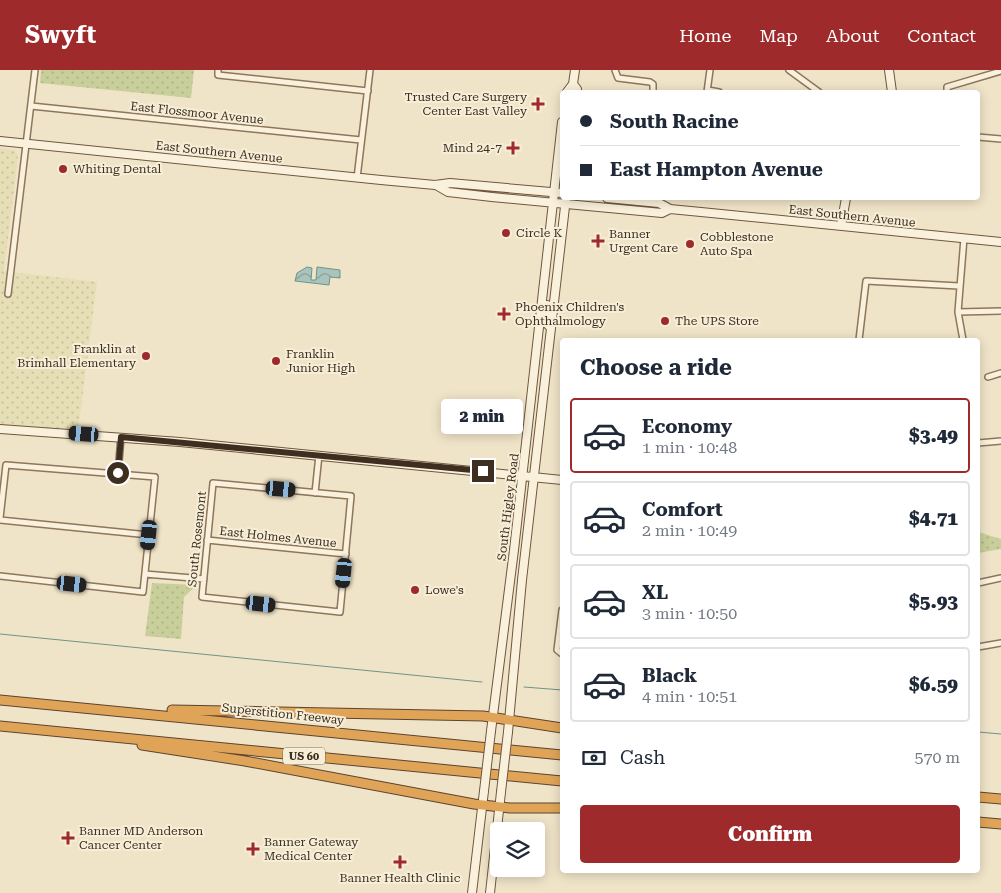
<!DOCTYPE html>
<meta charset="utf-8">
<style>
body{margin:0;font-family:"Roboto Serif",serif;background:#f6f6f7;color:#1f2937;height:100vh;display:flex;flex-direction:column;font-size:19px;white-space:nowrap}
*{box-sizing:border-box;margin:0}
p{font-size:16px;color:#747a83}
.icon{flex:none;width:28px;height:28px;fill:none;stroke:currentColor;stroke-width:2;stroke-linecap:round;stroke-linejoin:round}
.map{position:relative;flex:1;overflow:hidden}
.side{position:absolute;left:560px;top:268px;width:420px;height:535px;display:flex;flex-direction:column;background:#fff;border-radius:5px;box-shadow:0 2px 12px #0003}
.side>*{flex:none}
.guide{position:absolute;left:560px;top:20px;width:420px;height:110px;border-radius:5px;box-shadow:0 2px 12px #0003;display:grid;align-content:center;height:110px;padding:0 20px;background:#fff}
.buttons{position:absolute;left:490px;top:752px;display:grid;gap:10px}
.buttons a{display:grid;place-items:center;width:55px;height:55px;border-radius:5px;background:#fff;box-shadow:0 2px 12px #0003;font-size:25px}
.end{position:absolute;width:22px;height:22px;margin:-11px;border:6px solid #3d2e20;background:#fff;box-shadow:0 0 0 2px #fff}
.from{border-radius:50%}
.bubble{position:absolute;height:35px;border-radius:5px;background:#fff;box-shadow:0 2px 12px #0003;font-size:16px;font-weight:800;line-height:35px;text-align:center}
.car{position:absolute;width:15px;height:30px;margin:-15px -8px;border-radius:6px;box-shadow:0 0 4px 1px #0007;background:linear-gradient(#222 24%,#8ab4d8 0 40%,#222 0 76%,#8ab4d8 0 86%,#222 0)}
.guide b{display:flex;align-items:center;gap:18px;height:48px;font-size:19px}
.guide b+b{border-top:1px solid #e0e1e3}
.guide i{width:12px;height:12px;background:#1f2937}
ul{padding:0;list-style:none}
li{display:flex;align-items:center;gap:15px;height:75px;margin:0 10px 8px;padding:0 10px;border:2px solid #e0e1e3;border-radius:5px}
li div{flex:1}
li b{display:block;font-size:19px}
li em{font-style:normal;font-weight:800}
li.selected{border-color:#9e2a2b}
li>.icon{width:45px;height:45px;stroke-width:1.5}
h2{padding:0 20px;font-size:22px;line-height:60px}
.pay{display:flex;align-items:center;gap:12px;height:55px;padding:0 20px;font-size:19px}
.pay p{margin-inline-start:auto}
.action{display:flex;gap:10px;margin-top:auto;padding:10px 20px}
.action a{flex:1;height:58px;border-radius:5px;background:#9e2a2b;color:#fff;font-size:20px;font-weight:800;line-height:58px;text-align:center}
header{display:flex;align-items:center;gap:30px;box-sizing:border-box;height:70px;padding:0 25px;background:#9e2a2b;color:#fff}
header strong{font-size:24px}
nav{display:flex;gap:28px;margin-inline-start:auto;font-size:18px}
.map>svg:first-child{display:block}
</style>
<header>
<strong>Swyft</strong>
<nav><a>Home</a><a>Map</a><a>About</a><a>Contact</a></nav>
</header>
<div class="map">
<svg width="1001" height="823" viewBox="0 0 1001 823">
<defs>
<pattern id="farmland-dots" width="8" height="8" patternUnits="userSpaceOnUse" patternTransform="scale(1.25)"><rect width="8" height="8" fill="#e6deb5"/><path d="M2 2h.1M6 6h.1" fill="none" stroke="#c6bf9b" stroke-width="1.8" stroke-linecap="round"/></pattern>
<pattern id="grass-dots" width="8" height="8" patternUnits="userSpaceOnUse" patternTransform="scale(1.25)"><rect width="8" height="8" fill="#c9cf9b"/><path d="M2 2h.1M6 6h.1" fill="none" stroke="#aeb285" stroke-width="1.8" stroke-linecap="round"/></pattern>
<pattern id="water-waves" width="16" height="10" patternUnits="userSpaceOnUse" patternTransform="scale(1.25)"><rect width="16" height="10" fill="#a9c4bc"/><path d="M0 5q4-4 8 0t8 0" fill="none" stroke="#8ba098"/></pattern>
</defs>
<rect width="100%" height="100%" fill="#f0e4c8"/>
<path fill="url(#farmland-dots)" d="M0 78 15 80 18 86 4 201 97 212 78 361 0 356Z"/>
<path fill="url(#grass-dots)" d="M41 0H194L191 28 40 13Z
M978 462 1001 469V479L978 483Z
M152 513 197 515 184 527 181 569 145 566Z"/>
<path fill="url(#water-waves)" stroke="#6f938a" d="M317 197 340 200V208L330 207 329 215 295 211 297 203 307 197 312 198 311 210H316Z"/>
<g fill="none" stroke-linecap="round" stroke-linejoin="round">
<path stroke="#6f938a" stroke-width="1" d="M0 564 482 612
M524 617 562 620
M978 662 1001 664"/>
<g stroke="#8d765c" stroke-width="8">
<path id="street" d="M218 0V5L368 21
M615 0 618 8 650 12 653 14V22
M789 0 819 22
M708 20 719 22
M707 22 710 0
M947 22V17L1001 1
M31 36 361 70
M978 67 1001 69
M357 108 370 0
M8 224 35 0
M958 242 1001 241
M859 270 866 211 959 216
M963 270 958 242 964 168
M988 307 1001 303
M978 373 1001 371
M118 403 121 367
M213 413 351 426 340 542 202 527Z
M315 423 319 385
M0 448 6 395 155 407 143 522 0 506
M0 450 149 465
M207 470 346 484
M145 504 204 509
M978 513 1001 508
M562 540 557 580 562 584
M978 577 1001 573"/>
</g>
<g stroke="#6f573f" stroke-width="10">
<path id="secondary" d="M575 0 573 14 577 19V22
M889 0 892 22
M567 22 573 14
M0 71 381 110 435 115 450 113 562 123
M436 115 448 122 492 127 662 143 670 139
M607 128 659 133 670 139 701 142 1001 172
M841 156 846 128
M547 235 546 253 550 257
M0 359 180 372 562 410
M491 661 514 480 562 52
M508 662 522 510 566 128
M472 823 484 721
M490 823 501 722"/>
</g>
<g stroke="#5b4430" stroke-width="11">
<path id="highway" d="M0 630 562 685
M172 640 483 646 562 658
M0 656 562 711
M142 675 245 691 474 734 510 738H562
M978 727 1001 729
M978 752 1001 754"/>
</g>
<use href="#street" stroke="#faf1dc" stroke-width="5"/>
<use href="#secondary" stroke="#faf1dc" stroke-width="8"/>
<use href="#highway" stroke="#e0a458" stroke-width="9"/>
<g stroke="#6f573f" stroke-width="10" stroke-linecap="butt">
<path id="secondary-bridge" d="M484 721 491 661
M501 722 508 662"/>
</g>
<use href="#secondary-bridge" stroke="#faf1dc" stroke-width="8"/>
</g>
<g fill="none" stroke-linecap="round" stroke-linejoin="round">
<path stroke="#3d2e20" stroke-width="6" d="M118 403 121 367 483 401"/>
</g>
<g fill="#9e2a2b" stroke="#f7eed8" stroke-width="2">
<path d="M535.5 26.5h5v5h5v5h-5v5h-5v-5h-5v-5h5z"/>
<path d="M510.5 70.5h5v5h5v5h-5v5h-5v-5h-5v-5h5z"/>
<circle cx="63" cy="99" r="5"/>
<circle cx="506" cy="163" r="5"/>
<path d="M595.5 163.5h5v5h5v5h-5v5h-5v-5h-5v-5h5z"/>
<circle cx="690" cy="174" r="5"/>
<path d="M501.5 236.5h5v5h5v5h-5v5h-5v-5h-5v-5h5z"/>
<circle cx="665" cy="251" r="5"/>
<circle cx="146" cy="286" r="5"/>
<circle cx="276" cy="291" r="5"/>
<circle cx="415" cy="520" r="5"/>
<path d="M65.5 760.5h5v5h5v5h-5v5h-5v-5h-5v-5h5z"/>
<path d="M250.5 771.5h5v5h5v5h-5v5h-5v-5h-5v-5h5z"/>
<path d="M397.5 784.5h5v5h5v5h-5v5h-5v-5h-5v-5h5z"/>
</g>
<g text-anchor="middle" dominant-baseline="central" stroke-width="4" stroke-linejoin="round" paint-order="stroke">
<rect fill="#f7eed8" stroke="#756857" stroke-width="1" x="283" y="677.5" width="42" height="17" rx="4"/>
<g font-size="11" font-weight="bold" fill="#3d2e20">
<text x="304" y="686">US 60</text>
</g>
<g font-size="12" fill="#3d2e20" stroke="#f7eed8" text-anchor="start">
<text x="527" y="27" text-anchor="end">Trusted Care Surgery<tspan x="527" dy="14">Center East Valley</tspan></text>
<text x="502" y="78" text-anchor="end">Mind 24-7</text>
<text x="73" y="99">Whiting Dental</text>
<text x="516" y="163">Circle K</text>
<text x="609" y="164">Banner<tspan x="609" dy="14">Urgent Care</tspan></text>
<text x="700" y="167">Cobblestone<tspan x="700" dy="14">Auto Spa</tspan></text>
<text x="515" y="237">Phoenix Children's<tspan x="515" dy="14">Ophthalmology</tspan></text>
<text x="675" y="251">The UPS Store</text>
<text x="136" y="279" text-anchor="end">Franklin at<tspan x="136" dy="14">Brimhall Elementary</tspan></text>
<text x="286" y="284">Franklin<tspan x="286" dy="14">Junior High</tspan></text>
<text x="425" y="520">Lowe's</text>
<text x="79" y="761">Banner MD Anderson<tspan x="79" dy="14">Cancer Center</tspan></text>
<text x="264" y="772">Banner Gateway<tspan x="264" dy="14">Medical Center</tspan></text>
<text x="400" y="808" text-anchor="middle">Banner Health Clinic</text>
</g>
<g font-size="12" fill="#3d2e20" stroke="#f7eed8">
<text transform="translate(197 43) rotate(6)">East Flossmoor Avenue</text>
<text transform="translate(219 82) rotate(6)">East Southern Avenue</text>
<text transform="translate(852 146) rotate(6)">East Southern Avenue</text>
<text transform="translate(508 437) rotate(-83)">South Higley Road</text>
<text transform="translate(278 467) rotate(6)">East Holmes Avenue</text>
<text transform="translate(197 469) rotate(-84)">South Rosemont</text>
<text transform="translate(283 644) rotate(6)">Superstition Freeway</text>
</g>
</g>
</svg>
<div class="buttons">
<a><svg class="icon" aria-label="layers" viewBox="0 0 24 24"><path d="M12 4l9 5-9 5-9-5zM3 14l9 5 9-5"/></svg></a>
</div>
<i class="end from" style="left:118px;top:403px"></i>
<i class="end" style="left:483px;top:401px"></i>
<div class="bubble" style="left:441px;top:329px;width:82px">2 min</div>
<i class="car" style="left:84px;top:364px;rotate:274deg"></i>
<i class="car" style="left:281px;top:419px;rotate:95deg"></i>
<i class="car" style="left:149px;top:465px;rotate:186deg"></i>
<i class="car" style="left:344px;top:503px;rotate:186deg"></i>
<i class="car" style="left:72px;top:514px;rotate:96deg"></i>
<i class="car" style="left:261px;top:534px;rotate:96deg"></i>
<div class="guide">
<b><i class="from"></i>South Racine</b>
<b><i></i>East Hampton Avenue</b>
</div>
<section class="side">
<h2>Choose a ride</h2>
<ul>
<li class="selected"><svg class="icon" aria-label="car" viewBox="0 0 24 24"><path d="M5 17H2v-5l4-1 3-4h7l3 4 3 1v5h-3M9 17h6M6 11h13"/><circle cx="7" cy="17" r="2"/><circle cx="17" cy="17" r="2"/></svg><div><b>Economy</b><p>1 min · 10:48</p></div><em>$3.49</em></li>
<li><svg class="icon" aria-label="car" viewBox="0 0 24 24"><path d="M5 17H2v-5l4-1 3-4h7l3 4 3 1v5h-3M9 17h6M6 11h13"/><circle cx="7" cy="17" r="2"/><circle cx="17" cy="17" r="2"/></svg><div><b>Comfort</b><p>2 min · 10:49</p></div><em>$4.71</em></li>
<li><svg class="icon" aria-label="car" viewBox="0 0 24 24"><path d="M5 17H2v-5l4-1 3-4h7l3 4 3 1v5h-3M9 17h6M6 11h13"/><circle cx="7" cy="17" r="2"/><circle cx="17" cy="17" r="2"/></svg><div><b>XL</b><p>3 min · 10:50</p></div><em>$5.93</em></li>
<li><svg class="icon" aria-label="car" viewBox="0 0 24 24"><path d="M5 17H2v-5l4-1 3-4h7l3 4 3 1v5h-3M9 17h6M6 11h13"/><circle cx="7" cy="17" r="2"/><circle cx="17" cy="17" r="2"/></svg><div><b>Black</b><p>4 min · 10:51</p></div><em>$6.59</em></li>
</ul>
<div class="pay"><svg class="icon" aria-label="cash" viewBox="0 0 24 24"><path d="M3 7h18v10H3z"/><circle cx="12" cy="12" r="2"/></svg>Cash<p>570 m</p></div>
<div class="action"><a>Confirm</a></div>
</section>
</div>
